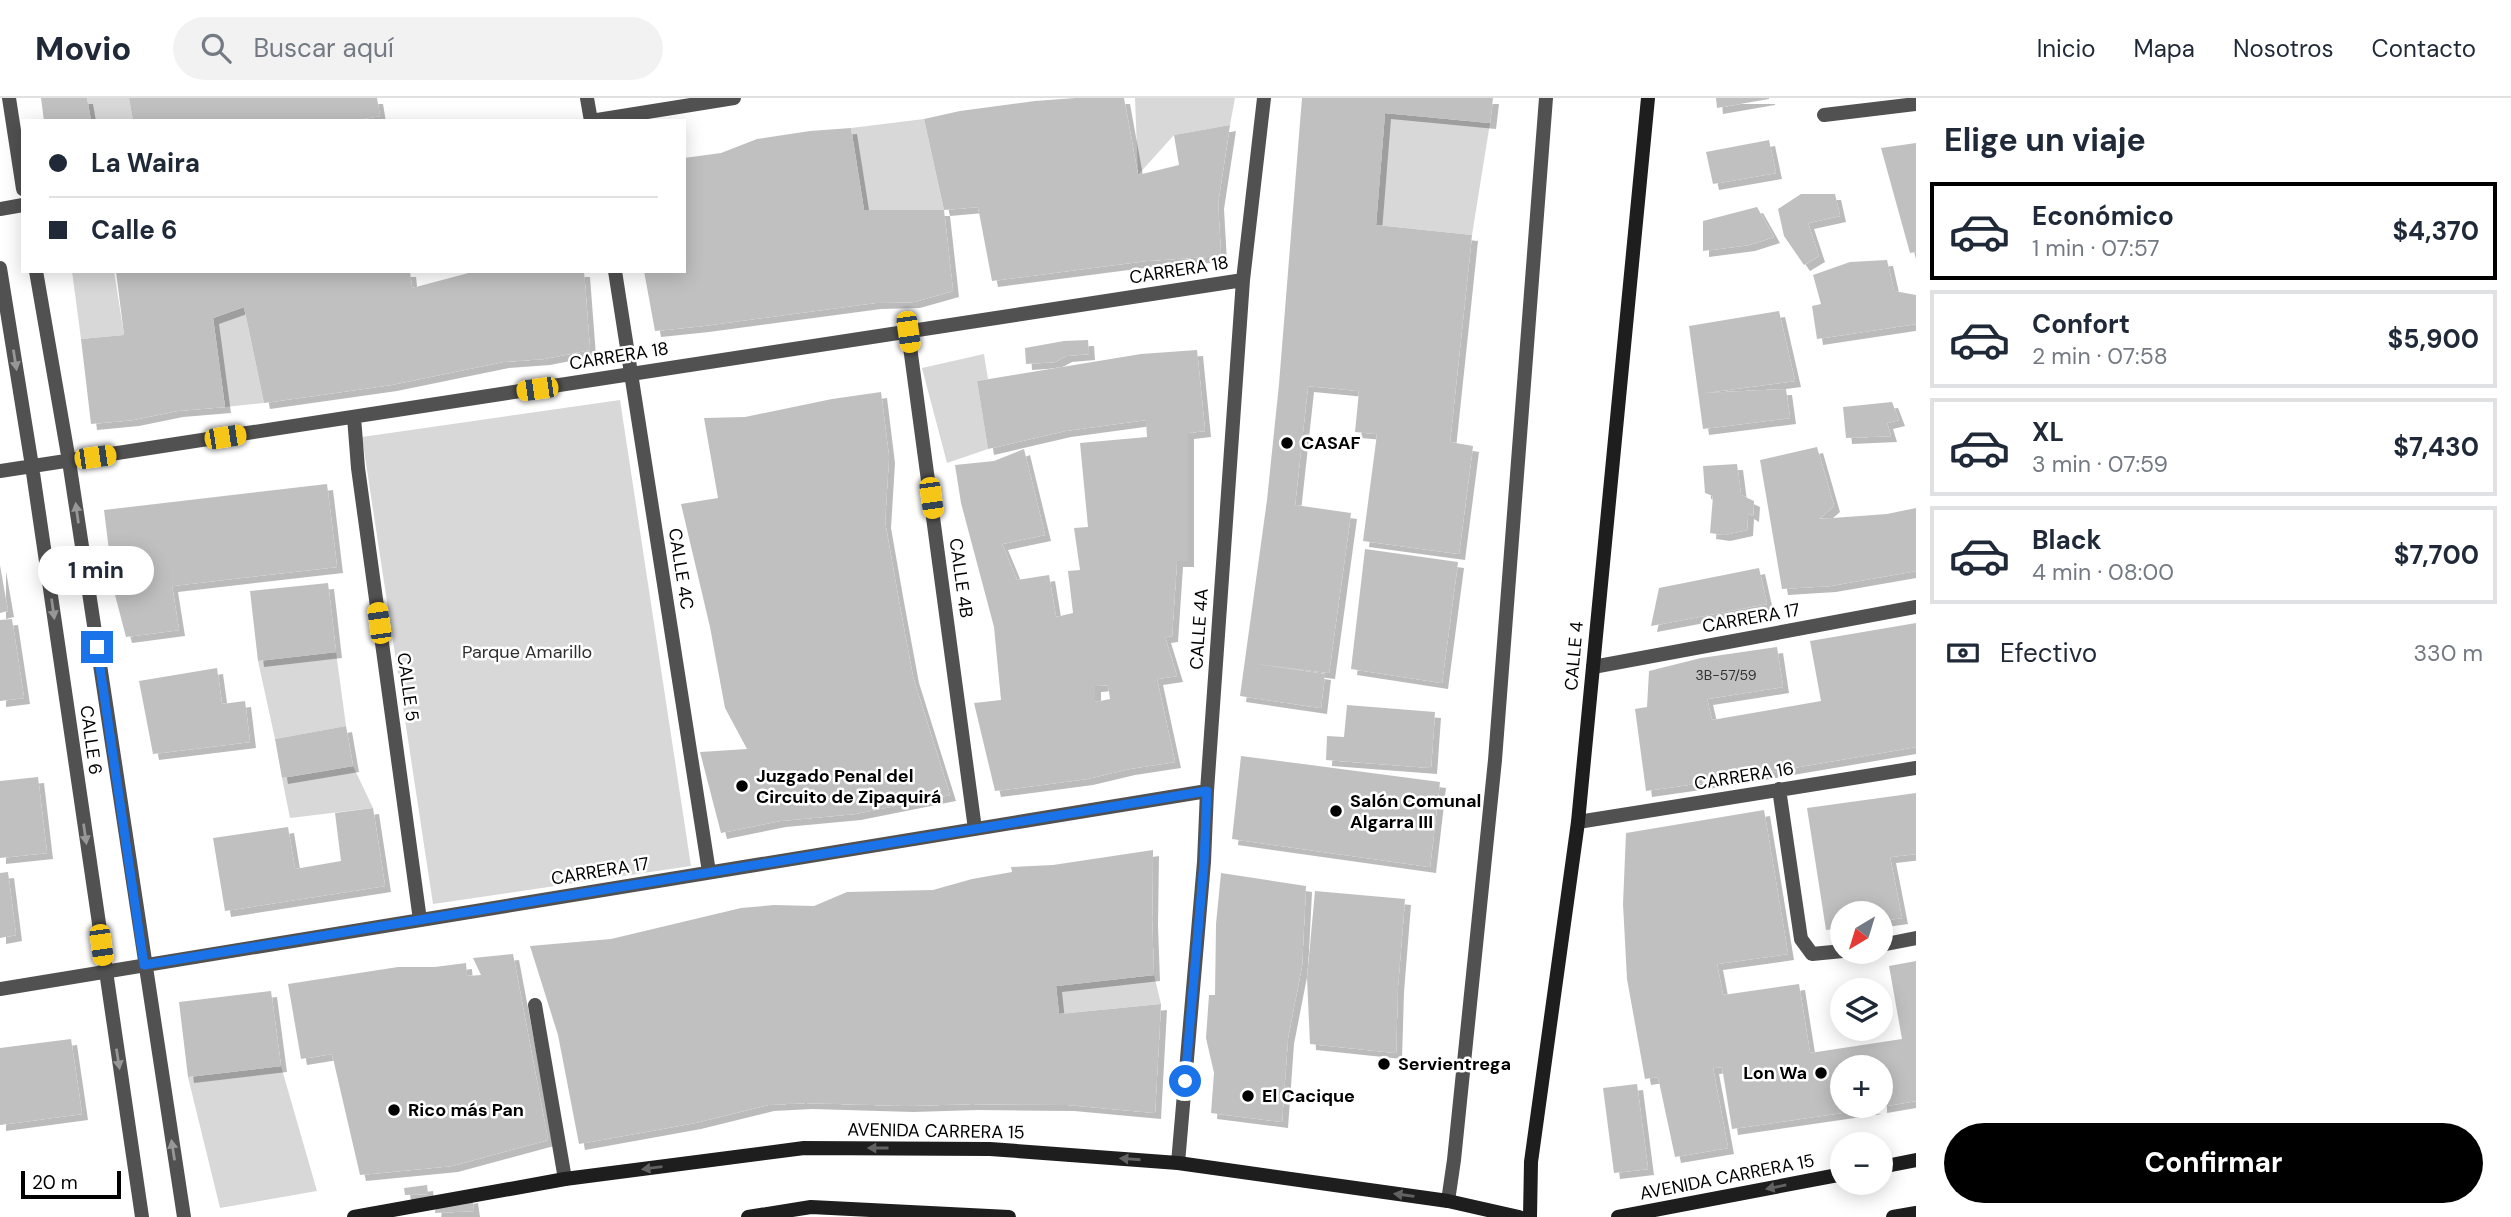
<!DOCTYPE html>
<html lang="es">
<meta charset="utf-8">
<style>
body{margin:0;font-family:"DM Sans",sans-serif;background:#f2f2f3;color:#1f2937;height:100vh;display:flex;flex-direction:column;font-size:26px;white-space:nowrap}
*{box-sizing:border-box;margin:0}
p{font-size:23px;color:#747a83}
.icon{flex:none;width:38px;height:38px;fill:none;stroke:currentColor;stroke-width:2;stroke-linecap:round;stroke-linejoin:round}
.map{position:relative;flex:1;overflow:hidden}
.side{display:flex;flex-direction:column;background:#fff;width:595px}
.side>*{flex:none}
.hud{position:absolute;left:21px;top:21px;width:665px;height:154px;border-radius:0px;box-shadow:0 4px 18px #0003;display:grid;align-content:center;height:154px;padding:0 28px;background:#fff}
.needle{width:46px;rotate:218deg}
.controls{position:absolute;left:1830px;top:803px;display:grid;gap:14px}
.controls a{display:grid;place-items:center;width:63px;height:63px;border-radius:50%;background:#fff;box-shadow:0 4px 18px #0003;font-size:35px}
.scale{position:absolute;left:21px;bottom:18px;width:100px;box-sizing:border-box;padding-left:7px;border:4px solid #000;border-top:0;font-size:19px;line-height:24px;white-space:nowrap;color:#000;-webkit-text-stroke:5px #fff;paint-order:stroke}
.end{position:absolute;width:32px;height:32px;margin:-16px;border:9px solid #1a73e8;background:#fff;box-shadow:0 0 0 4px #fff}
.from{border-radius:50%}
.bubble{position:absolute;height:49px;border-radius:24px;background:#fff;box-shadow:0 4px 18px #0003;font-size:23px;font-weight:700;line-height:49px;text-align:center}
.car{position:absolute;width:21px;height:42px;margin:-21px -10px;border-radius:9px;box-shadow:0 0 5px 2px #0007;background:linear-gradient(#f5c518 24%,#345 0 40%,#f5c518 0 76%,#345 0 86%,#f5c518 0)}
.hud b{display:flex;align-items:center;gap:24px;height:66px;font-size:26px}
.hud b+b{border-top:2px solid #e0e1e3}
.hud i{width:18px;height:18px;background:#1f2937}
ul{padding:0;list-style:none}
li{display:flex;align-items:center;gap:21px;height:98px;margin:0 14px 10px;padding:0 14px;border:4px solid #e0e1e3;border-radius:0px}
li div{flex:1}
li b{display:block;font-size:26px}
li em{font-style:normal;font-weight:700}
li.on{border-color:#000}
li>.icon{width:63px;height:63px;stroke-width:1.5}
h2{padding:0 28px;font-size:32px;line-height:84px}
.pay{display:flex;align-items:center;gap:18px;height:77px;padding:0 28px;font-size:26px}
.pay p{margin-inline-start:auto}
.primary-button{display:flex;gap:14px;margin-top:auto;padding:14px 28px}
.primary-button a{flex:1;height:80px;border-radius:42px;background:#000;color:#fff;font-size:28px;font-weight:700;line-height:80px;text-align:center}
header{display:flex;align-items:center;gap:42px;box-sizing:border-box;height:98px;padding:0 35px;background:#fff;border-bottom:2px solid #e0e1e3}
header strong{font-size:33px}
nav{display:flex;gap:38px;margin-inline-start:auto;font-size:24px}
.search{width:490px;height:63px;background:#f2f2f3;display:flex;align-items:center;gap:18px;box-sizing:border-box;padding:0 24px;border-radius:38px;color:#747a83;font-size:26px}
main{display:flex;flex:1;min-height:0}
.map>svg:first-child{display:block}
</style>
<header>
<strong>Movio</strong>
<div class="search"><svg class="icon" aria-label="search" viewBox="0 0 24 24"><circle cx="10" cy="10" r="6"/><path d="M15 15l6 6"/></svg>Buscar aquí</div>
<nav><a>Inicio</a><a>Mapa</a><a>Nosotros</a><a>Contacto</a></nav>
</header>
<main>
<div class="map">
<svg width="1916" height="1119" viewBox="0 0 1916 1119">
<defs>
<filter id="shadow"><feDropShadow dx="6" dy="6" stdDeviation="0" flood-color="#0004"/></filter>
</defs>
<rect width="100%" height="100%" fill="#fff"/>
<path fill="#d8d8d8" d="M87 0H129L133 23H91Z
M1135 0H1235L1230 27 1174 37 1138 77Z
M1385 15 1490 25 1472 137 1376 127Z
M924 21 944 112H864L851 30Z
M72 173H114L124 237 81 241Z
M244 209 264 305 225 309 213 220Z
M984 256 988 281 977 283 988 351 947 365 922 270Z
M620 302 691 768 433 806 362 339Z
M336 554 346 628 275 641 258 563Z
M353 668 373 710 290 720 282 680Z
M1154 877 1161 906 1059 916 1056 888Z
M281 968 317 1093 220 1110 188 979Z"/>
<path fill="#c0c0c0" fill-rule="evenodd" filter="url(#shadow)" d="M41 0H87L91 23H44Z
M129 0H377L380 18 351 23H133Z
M1076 0H1124L1138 77 1179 67 1174 37 1230 27 1218 105 1221 158 1146 163 992 183 978 109 944 112 924 21 960 13 1035 3Z
M1302 0H1493L1490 25 1385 15 1376 127 1472 137 1450 344 1473 348 1459 456 1363 443 1377 336 1355 334 1359 293 1308 288 1295 407 1351 415 1329 575 1250 565 1325 576 1321 610 1240 598 1267 402 1279 286Z
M1716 0H1769V1L1717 10Z
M851 30 864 112H944L953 193 914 204 875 205 703 228 655 233 644 173H684V60L721 55 757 41 810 33Z
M1769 42 1776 75 1713 86 1706 54Z
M1916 45V154L1910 155 1881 50Z
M1801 96H1835L1840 118 1808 125 1819 158 1804 167 1784 138 1778 111Z
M1757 109 1774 139 1749 147 1703 153V123Z
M1887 162 1894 193 1916 197V226L1817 241 1812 208 1821 206 1813 177 1850 164Z
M116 173H410L412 190 476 173H584L590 252 544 261 503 264 391 287 264 305 244 209 213 220 225 309 177 313 133 322 91 326 81 241 124 237Z
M1779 213 1795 283 1705 295 1786 291 1790 320 1703 331 1689 228Z
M1088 242 1089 256 1066 258 1055 264 1026 266 1025 250 1064 243Z
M1197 252 1205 333 1188 335V463H1177L1172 538 1165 539 1177 578 1157 581 1175 664 1129 671 1087 681 995 693 974 605 1001 602 994 529 961 405 955 367 994 363 1024 351 1045 437 1002 446 1017 482 1049 477 1056 519 1073 515 1068 473 1080 472 1074 430 1088 429 1080 345 1147 339 1146 322 1065 333 988 351 977 283 1141 256ZM1108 587 1110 601 1095 604V588Z
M881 294 889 359 885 424 898 498 913 579 950 697 855 716 780 723 721 735 700 654 747 651 725 610 710 529 681 406 718 400 704 320 745 319 832 301Z
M1892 304 1899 322 1887 325 1891 338 1846 340 1843 309Z
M1817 349 1834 408 1819 421 1887 416 1916 410V473L1830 488 1782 491 1760 362Z
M1737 366 1741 397 1754 403 1753 418 1748 415 1747 432 1724 437 1710 435 1713 398 1705 395 1703 368Z
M327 386 337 469 172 488 179 532 126 539 114 493 104 412Z
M1365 451 1458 464 1442 585 1351 571Z
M0 467 8 513 0 515Z
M1759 470 1767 506 1651 528 1659 490Z
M328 485 336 554 258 563 250 493Z
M12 521 24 600 0 603V522Z
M1916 525V649L1723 682 1646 693 1635 611 1647 609 1649 573 1701 560 1777 549 1783 589 1707 601 1712 622 1821 603 1810 543Z
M217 570 222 606 245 603 250 644 153 656 139 583Z
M1347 607 1435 614 1431 670 1326 662 1327 638 1344 639Z
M346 628 353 668 282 680 275 641Z
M1241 658 1440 684 1430 769 1232 741Z
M38 679 47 755 0 760V683Z
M1916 695V756L1890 759 1902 820 1881 823V816H1843V830L1826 832 1807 710Z
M373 710 385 788 225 813 213 740 288 729 295 771 341 763 335 715Z
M1764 712 1788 856 1717 866 1723 897 1799 886 1810 955 1902 941 1889 868 1916 863V1003L1881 1009V970H1843V1008L1876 1010 1732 1031 1722 969 1713 970 1728 1050 1675 1059 1658 979 1645 981 1627 881 1623 806 1626 735Z
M1153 752 1152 822 1154 877 1056 888 1059 916 1161 906 1155 1015 1068 1007 972 1006 907 1008 806 1005 768 1007 695 1025 579 1046 558 937 530 848 611 841 741 810 774 807 814 808 847 794 933 792 972 781 1012 774 1011 769 1053 767Z
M8 774 16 837 0 840V775Z
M1221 775 1306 788 1302 868 1288 940 1282 1024 1211 1015 1214 975 1206 940 1209 897H1215L1216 826Z
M1315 793 1405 801 1398 888 1396 955 1310 946 1307 880Z
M513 856 548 1042 452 1068 360 1077 332 956 301 961 288 886 398 869H435L466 865 467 878 481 877 473 860Z
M271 893 281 968 188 979 179 904Z
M71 941 82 1016 0 1027V950Z
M1637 986 1648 1071 1614 1075 1603 990Z
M427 1087 428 1096 405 1097 404 1090Z
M472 1099 474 1113 435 1115 436 1106Z"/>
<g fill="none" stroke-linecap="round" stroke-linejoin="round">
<path stroke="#515151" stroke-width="14" d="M9 0 23 91
M587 0 591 23
M1824 17 1916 6
M591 23 734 0
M0 111 23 107
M0 170 32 368 142 1119
M36 173 69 363 184 1119
M615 173 709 774
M908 234 975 731
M354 319 358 370 420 822
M0 373 1243 182
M1593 569 1916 509
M1779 691 1801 841 1812 856 1843 853
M1578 724 1916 670
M1881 847 1916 840
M0 891 1207 693
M535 907 565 1081
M1178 1065 1204 764 1207 693 1243 182 1264 0
M1448 1103 1454 1062 1495 662 1546 0"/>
<path stroke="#1e1e1e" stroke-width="14" d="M1881 1069 1916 1062
M354 1119 565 1081 804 1050 990 1051 1178 1065 1448 1103 1519 1119
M748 1119 811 1109 1009 1119
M1530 1119 1531 1064 1578 724 1648 0
M1618 1119 1843 1076
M1893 1119 1916 1115"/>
</g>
<defs><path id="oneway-solid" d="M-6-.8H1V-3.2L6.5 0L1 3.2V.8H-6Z" transform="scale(1.75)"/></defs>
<g fill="#979797">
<use href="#oneway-solid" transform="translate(15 262) rotate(81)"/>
<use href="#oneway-solid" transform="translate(77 415) rotate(-98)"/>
<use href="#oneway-solid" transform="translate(53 511) rotate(82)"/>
<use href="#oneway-solid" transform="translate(85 736) rotate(82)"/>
<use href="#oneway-solid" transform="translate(118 961) rotate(81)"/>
<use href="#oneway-solid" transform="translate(173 1052) rotate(-99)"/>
</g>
<g fill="#626262">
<use href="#oneway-solid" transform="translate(878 1050) rotate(-180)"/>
<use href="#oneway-solid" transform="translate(1130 1061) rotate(-176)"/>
<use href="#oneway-solid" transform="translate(652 1070) rotate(173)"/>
<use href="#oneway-solid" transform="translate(1776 1089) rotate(169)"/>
<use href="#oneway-solid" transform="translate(1404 1097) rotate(-172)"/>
</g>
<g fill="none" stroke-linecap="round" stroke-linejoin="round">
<path stroke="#1a73e8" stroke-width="9" d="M97 549 144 867 1207 693 1204 764 1185 983"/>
</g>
<g fill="#000" stroke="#fff" stroke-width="2.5">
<circle cx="1287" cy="345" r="7"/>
<circle cx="742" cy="688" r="7"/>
<circle cx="1336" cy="713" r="7"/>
<circle cx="1384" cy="966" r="7"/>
<circle cx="1821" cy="975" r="7"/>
<circle cx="1248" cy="998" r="7"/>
<circle cx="394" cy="1012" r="7"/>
</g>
<g text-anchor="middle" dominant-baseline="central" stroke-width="5" stroke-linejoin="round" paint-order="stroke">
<g font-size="14" fill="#303030">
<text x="1726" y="577">3B-57/59</text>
</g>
<g font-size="18" fill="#000" stroke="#fff">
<text transform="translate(1179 172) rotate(-9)">CARRERA 18</text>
<text transform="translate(619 258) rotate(-9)">CARRERA 18</text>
<text transform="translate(681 471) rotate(81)">CALLE 4C</text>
<text transform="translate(961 480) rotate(82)">CALLE 4B</text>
<text transform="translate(1751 520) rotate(-10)">CARRERA 17</text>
<text transform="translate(1199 531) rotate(-86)">CALLE 4A</text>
<text transform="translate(1574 558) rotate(-85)">CALLE 4</text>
<text transform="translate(408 589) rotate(82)">CALLE 5</text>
<text transform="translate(91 642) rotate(82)">CALLE 6</text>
<text transform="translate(1744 678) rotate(-9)">CARRERA 16</text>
<text transform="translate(600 773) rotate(-9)">CARRERA 17</text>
<text transform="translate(936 1033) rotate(1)">AVENIDA CARRERA 15</text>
<text transform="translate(1727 1079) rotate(-11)">AVENIDA CARRERA 15</text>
</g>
<g font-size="18" font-weight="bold" fill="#000" stroke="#fff" text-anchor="start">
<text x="1301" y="345">CASAF</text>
<text x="756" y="678">Juzgado Penal del<tspan x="756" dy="21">Circuito de Zipaquirá</tspan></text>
<text x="1350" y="703">Salón Comunal<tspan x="1350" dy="21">Algarra III</tspan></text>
<text x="1398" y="966">Servientrega</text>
<text x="1807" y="975" text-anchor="end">Lon Wa</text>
<text x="1262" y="998">El Cacique</text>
<text x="408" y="1012">Rico más Pan</text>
</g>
<g font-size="18" fill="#2f2f2f" stroke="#fff">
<text x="527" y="554">Parque Amarillo</text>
</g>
</g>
</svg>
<div class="controls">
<a><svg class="needle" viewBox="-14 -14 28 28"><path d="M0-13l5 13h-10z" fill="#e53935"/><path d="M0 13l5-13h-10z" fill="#747a83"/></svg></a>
<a><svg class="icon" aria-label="layers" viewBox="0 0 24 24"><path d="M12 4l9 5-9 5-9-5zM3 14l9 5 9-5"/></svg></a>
<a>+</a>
<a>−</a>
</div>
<div class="scale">20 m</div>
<i class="end from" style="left:1185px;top:983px"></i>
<i class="end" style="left:97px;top:549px"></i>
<div class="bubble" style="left:38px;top:448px;width:116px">1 min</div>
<i class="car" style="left:908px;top:234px;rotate:172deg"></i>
<i class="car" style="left:537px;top:291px;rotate:262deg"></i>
<i class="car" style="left:225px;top:339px;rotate:81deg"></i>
<i class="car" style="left:95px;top:359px;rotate:82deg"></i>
<i class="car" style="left:931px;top:400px;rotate:172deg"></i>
<i class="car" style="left:379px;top:525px;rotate:352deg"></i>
<i class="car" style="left:101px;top:847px;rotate:172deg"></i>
<div class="hud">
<b><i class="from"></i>La Waira</b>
<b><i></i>Calle 6</b>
</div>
</div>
<section class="side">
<h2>Elige un viaje</h2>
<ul>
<li class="on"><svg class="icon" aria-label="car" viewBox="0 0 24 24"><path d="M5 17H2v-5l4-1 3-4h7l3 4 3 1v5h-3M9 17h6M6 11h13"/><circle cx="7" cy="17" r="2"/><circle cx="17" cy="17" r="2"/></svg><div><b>Económico</b><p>1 min · 07:57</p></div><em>$4,370</em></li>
<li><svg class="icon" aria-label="car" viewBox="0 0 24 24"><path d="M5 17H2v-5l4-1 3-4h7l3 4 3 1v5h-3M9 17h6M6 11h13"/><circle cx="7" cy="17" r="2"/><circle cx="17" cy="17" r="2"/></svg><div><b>Confort</b><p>2 min · 07:58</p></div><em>$5,900</em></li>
<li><svg class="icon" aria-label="car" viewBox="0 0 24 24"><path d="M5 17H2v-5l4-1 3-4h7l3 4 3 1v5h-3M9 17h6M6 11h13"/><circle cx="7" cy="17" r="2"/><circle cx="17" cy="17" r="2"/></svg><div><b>XL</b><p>3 min · 07:59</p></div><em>$7,430</em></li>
<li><svg class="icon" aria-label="car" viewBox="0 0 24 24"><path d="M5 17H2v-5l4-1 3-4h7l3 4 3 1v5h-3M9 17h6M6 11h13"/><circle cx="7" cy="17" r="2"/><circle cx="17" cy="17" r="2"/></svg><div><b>Black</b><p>4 min · 08:00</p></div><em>$7,700</em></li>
</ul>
<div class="pay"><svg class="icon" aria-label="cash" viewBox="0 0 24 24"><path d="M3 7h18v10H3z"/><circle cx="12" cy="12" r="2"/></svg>Efectivo<p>330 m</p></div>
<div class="primary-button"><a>Confirmar</a></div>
</section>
</main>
